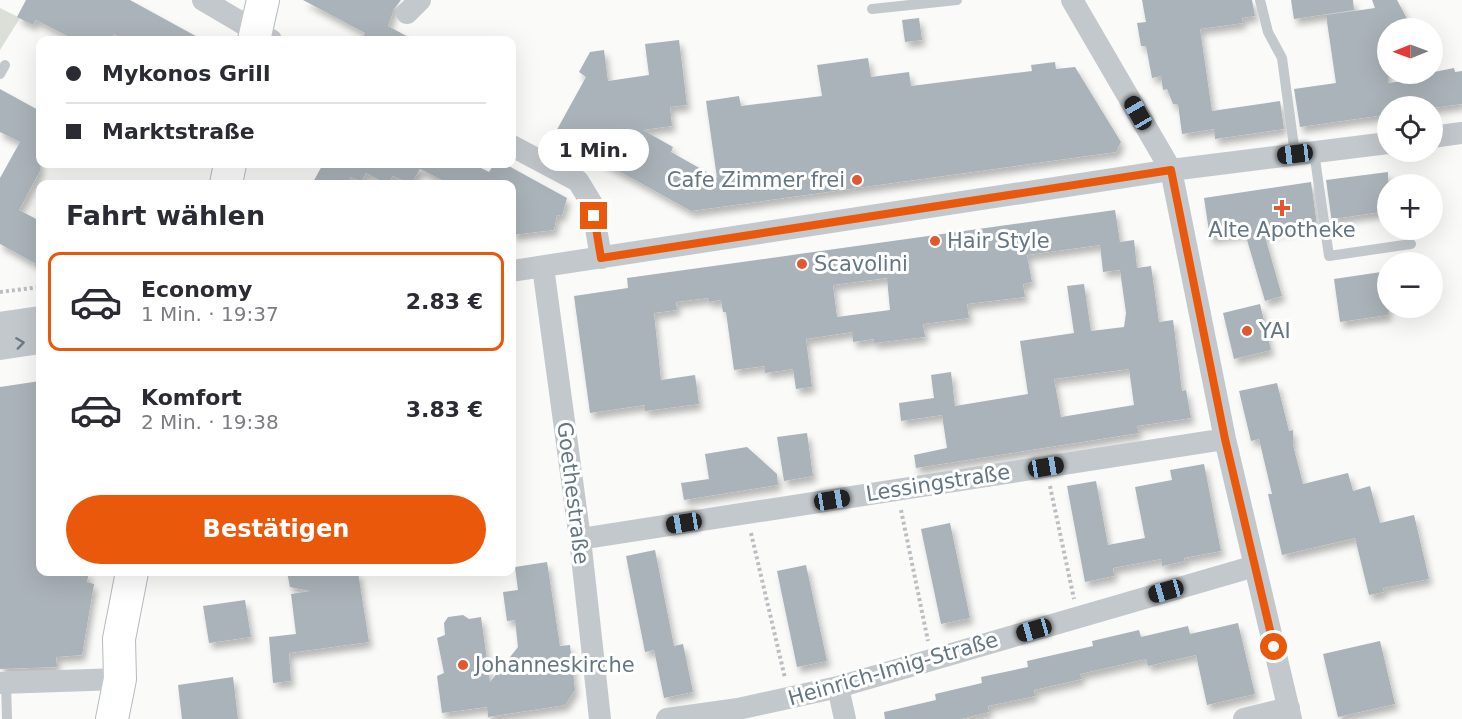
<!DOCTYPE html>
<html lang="de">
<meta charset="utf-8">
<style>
body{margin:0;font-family:"DejaVu Sans",sans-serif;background:#f7f7f7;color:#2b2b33;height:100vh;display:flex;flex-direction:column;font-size:22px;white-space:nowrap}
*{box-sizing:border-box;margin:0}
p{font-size:20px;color:#7c7c81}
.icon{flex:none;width:33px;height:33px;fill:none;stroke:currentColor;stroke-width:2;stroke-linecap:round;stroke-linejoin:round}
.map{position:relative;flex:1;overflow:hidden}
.sheet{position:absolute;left:36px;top:180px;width:480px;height:396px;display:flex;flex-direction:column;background:#fff;border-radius:12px;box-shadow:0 6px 24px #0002}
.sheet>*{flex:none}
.guide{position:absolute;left:36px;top:36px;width:480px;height:132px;border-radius:12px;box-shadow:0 6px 24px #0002;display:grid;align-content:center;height:132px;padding:0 30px;background:#fff}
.needle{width:39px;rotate:269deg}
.tools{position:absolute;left:1377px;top:18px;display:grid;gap:12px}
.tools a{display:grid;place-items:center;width:66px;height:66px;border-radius:50%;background:#fff;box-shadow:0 6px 24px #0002;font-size:30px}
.end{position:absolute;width:27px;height:27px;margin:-14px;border:8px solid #ea580c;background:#fff;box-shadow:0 0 0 3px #fff}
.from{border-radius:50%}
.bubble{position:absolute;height:42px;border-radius:21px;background:#fff;box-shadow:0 6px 24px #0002;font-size:20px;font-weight:700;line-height:42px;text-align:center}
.car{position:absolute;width:18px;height:36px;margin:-18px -9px;border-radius:8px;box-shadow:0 0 4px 2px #0007;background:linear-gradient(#222 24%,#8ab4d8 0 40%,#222 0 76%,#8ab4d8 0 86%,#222 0)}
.guide b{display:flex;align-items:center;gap:21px;height:57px;font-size:22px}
.guide b+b{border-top:2px solid #e1e1e2}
.guide i{width:15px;height:15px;background:#2b2b33}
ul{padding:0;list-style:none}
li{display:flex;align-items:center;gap:18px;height:99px;margin:0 12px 9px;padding:0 18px;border:3px solid transparent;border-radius:12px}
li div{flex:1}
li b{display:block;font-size:22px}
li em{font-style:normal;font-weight:700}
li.selected{border-color:#ea580c}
li>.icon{width:54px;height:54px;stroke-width:1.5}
h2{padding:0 30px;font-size:27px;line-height:72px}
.cta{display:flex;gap:12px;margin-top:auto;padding:12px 30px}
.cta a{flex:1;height:69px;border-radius:36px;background:#ea580c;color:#fff;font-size:24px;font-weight:700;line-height:69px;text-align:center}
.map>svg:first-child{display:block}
</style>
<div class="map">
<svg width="1462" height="719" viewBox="0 0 1462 719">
<defs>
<filter id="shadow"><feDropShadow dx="3.5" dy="6" stdDeviation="3" flood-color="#0004"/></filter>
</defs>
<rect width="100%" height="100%" fill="#fafaf8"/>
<path fill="#dadfd7" d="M0 8 20 18 0 50Z"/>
<path fill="#aab3b9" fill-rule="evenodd" filter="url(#shadow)" d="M26 0H130L203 40H125L114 34 110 40H75L36 20 33 25 17 17Z
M303 0H401L394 9 388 26 414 40H361L365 33Z
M1142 0H1252L1255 16 1242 18 1243 23 1200 29 1212 111 1280 101 1284 129 1215 139 1214 129 1182 134 1178 104H1173L1167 89 1163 90 1161 76 1152 78 1146 46H1141L1137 23 1146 22Z
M1291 0H1353L1354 10 1294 19Z
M1372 0H1397L1412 28H1388V83L1424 78V74L1454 68 1455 72 1462 71V104L1432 108 1388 106V114L1384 115 1300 127 1294 89 1336 83 1326 15 1375 8Z
M919 18 922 40 905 42 902 20Z
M679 40 687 105 670 107 672 126 643 130 673 147 671 152 717 178 706 101 739 96 741 106 822 96 817 65 868 58 871 77 909 72 911 86 1032 71 1031 65 1055 62 1056 69 1075 67 1121 142 1116 152 691 211 554 135 586 77 579 72 590 52 604 50 608 81 649 75 645 44Z
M0 89 40 111V171L19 210 40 221V266L0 244V178L20 142 0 132Z
M323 164H473L489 172 494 164H505L567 198 562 216 557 215 554 230 512 235V184H450L420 169 411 184 393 176 387 184 366 173 361 182 351 177 347 184H312Z
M1388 172V211L1333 219 1332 223 1326 180Z
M1311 182 1317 225 1264 233 1282 296 1265 301 1245 233 1210 238 1204 198Z
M1115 210 1120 242 1134 240 1137 268 1151 266 1159 322 1173 320 1182 391 1186 390 1191 418 1137 426 1139 433 916 468 914 455 947 448 942 415 901 421 899 403 934 398 931 375 951 372 955 406 1028 394 1020 341 1074 333 1067 286 1084 284 1091 331 1124 327 1126 313 1120 270 1103 272 1100 245 1027 255 1032 282 1023 284 1025 297 967 304 969 318 923 324 925 337 874 343V339L853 342 852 332 806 339 812 387 796 389 793 369 765 373V366L734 370 726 312H723L721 300 709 302 708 298 676 302 677 310 654 313 661 380 695 375 699 404 645 411V405L590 413 574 296 628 288 627 278ZM887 278 890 310 837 317 833 285ZM1129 369 1134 405 1061 417 1054 379Z
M1388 271V315L1340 322 1334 279Z
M1260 304 1271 350 1234 359 1223 313Z
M40 381V572H89L87 582 94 584 82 655 56 657 57 667 0 669V387Z
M1277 383 1289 431 1293 430V445L1303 484 1348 473 1353 491 1370 486 1380 523 1414 515 1429 579 1383 588 1384 592 1369 595 1355 538 1282 555 1268 494H1272L1259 439 1251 441 1239 391Z
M807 433 813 476 784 481 777 437Z
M747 447 777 474 778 485 684 500 681 483 709 479 705 454Z
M1204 464 1221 551 1184 558 1185 561 1162 566 1161 559 1113 568 1114 576 1085 582 1067 486 1096 481 1108 545 1145 538 1135 487 1172 480 1170 470Z
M950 523 970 618 941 624 921 529Z
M655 550 674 646 683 644 693 692 664 698 654 650 645 652 626 556Z
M547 562 560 646 570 645 575 690 565 705 488 717 487 707 442 713 437 676 444 673 437 638 445 635 444 623 448 617 463 615 469 619 481 617 490 682 518 647 515 620 507 621 503 592 518 590 515 567Z
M806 565 827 661 797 667 777 571Z
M287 572H358L369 642 289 653 291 681 273 683 269 637 296 634 291 594 310 591 290 587Z
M245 600 251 637 209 643 203 606Z
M1238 623 1255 694 1207 705 1196 655 1148 666 1146 659 1080 674 1082 679 1034 690 1035 696 988 706 989 712 961 719H885L884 712 936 700 935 694 982 683 981 677 1028 667 1027 661 1093 646 1092 641 1139 630 1141 637 1188 626 1190 634Z
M1380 641 1395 704 1338 717 1323 654Z
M233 677 238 719H182L178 685Z"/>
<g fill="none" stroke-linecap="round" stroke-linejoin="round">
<g stroke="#b3babf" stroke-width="34">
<path id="secondary" d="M254 40 263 0
M226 184 230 164
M112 719 120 679 119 639 132 572"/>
</g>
<path stroke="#bbbfc2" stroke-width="4" stroke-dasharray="3 3" stroke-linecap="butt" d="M0 292 40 287
M1050 486 1074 599
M901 510 928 641
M751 533 785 678"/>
<path stroke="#c3c8cc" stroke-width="10" d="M1260 0 1268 32 1282 58 1295 154
M872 9 957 0
M0 74 5 65
M1314 152 1329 256 1411 244
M6 683 7 719"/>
<path stroke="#c3c8cc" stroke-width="22" d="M203 0 271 40
M1072 0 1171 170 1225 439 1291 719
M407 13 420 0
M1432 137 1462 133
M512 146 578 181 592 204 601 258
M543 267 580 539 600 719
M512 271 1171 170 1388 143
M580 539 1225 439
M0 683 120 679
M838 687 845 719
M667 719 738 709 838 687 1255 566
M1244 719 1289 708"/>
<path stroke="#c3c8cc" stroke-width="28" d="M0 326 40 320
M0 346 40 340"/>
<use href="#secondary" stroke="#fff" stroke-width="32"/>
</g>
<defs><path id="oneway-chevron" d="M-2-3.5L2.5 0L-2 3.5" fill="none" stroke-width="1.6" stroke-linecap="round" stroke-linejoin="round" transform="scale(1.5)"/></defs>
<use stroke="#6a7a87" href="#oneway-chevron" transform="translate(20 343) rotate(-8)"/>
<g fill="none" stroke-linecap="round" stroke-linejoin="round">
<path stroke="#ea580c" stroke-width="8" d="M594 216 601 258 1171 170 1225 439 1274 647"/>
</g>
<g fill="#e4572e" stroke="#fff" stroke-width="2">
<circle cx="857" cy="180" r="6"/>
<path d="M1279 199h6v6h6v6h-6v6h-6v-6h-6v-6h6z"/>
<circle cx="935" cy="241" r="6"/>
<circle cx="802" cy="264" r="6"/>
<circle cx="1247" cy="331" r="6"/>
<circle cx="463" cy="665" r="6"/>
</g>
<g text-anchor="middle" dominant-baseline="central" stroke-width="6" stroke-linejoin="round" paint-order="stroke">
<g font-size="21" fill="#657683" stroke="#fff" text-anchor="start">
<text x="845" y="180" text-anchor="end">Cafe Zimmer frei</text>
<text x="1282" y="230" text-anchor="middle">Alte Apotheke</text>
<text x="947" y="241">Hair Style</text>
<text x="814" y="264">Scavolini</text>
<text x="1259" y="331">YAI</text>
<text x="475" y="665">Johanneskirche</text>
</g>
<g font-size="21" fill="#657683" stroke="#fff">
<text transform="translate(938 483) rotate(-9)">Lessingstraße</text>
<text transform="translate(573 493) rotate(83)">Goethestraße</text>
<text transform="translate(893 669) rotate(-16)">Heinrich-Imig-Straße</text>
</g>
</g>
</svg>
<div class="tools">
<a><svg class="needle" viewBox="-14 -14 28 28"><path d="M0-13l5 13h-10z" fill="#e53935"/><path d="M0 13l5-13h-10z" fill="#7c7c81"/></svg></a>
<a><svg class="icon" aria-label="locate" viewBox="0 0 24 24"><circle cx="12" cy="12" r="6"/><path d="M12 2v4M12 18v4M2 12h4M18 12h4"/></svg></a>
<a>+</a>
<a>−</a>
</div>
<i class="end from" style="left:1274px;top:647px"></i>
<i class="end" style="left:594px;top:216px"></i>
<div class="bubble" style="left:538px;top:129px;width:111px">1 Min.</div>
<i class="car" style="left:1138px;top:113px;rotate:330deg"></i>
<i class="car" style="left:1295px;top:154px;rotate:263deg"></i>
<i class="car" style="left:1046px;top:467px;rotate:81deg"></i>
<i class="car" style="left:832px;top:500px;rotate:81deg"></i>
<i class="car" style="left:684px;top:523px;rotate:261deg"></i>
<i class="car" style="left:1166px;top:591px;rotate:254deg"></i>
<i class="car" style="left:1034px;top:630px;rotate:254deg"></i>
<div class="guide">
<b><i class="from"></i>Mykonos Grill</b>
<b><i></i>Marktstraße</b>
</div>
<section class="sheet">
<h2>Fahrt wählen</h2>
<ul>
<li class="selected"><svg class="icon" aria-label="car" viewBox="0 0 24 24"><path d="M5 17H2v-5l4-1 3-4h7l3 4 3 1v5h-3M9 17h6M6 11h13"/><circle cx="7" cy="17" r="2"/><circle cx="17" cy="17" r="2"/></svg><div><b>Economy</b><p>1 Min. · 19:37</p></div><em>2.83 €</em></li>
<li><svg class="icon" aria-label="car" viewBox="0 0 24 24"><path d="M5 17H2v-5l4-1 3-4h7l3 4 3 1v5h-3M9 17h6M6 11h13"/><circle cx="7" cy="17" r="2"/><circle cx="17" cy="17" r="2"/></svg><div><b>Komfort</b><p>2 Min. · 19:38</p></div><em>3.83 €</em></li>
</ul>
<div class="cta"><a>Bestätigen</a></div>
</section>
</div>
